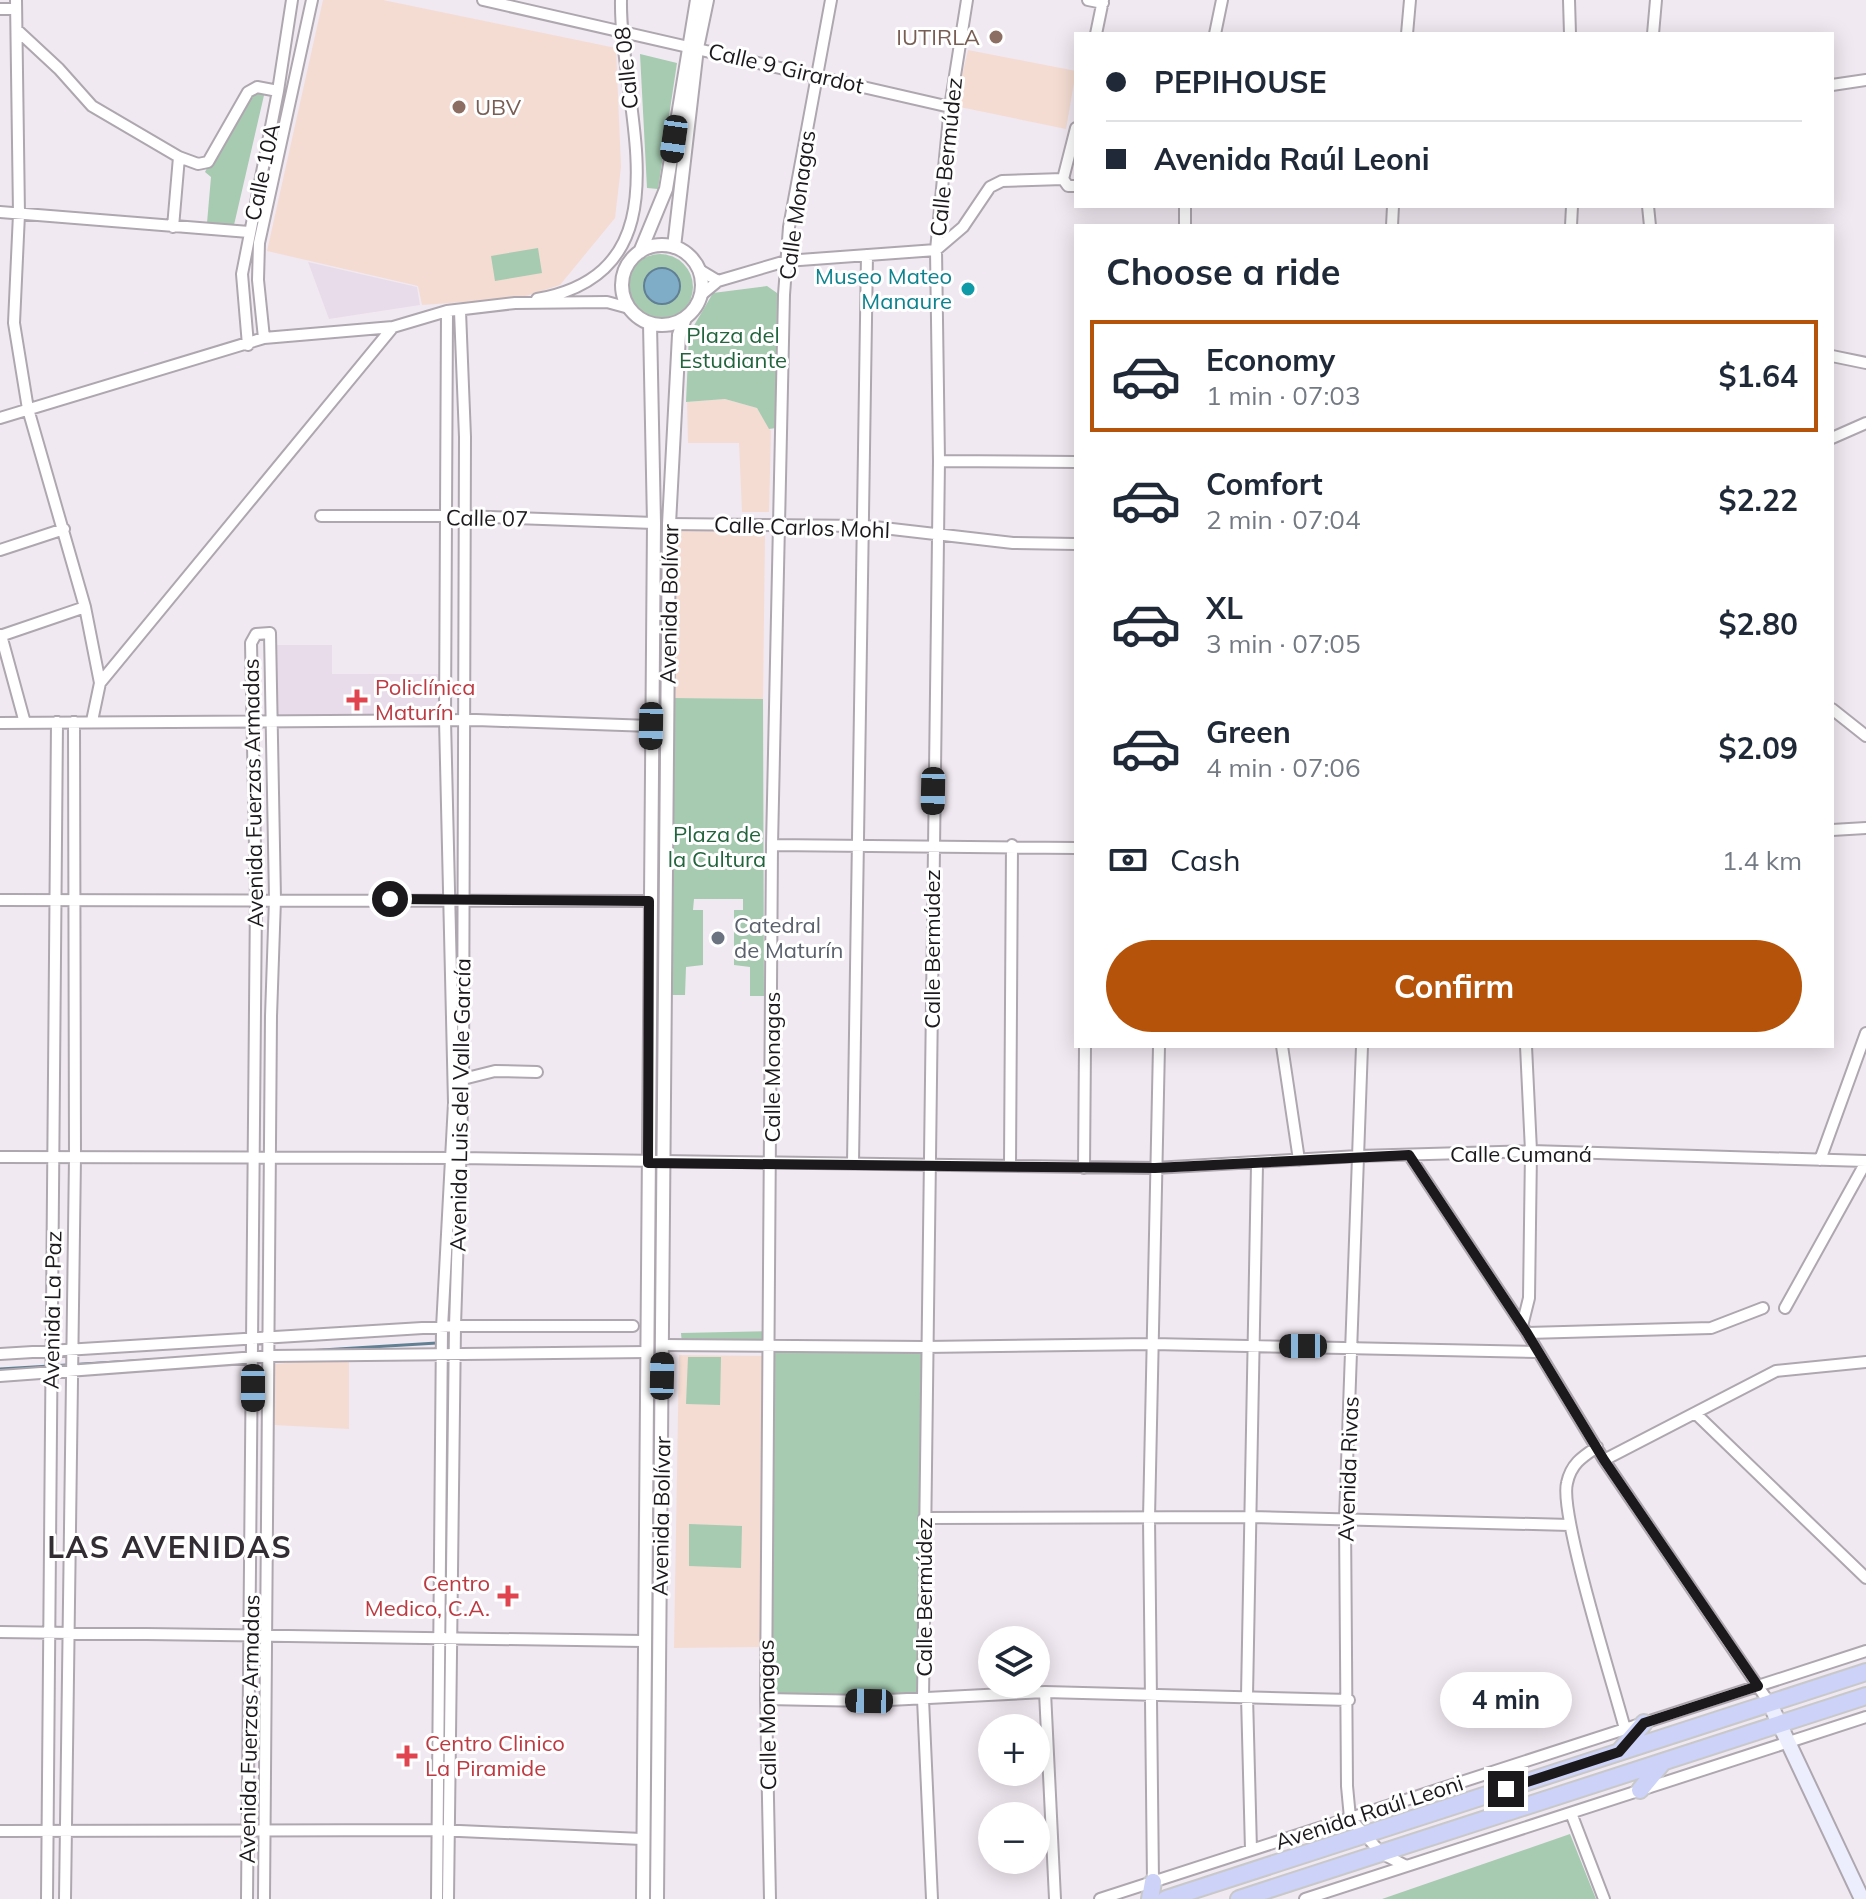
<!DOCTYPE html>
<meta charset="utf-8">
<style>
body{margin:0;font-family:Mulish,sans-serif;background:#f6f6f7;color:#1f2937;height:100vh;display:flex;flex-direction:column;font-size:30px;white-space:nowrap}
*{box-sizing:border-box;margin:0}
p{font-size:26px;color:#747a83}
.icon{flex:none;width:44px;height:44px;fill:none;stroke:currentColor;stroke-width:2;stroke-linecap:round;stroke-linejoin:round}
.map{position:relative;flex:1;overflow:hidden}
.panel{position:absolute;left:1074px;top:224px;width:760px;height:824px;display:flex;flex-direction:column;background:#fff;border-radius:0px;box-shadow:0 4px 20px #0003}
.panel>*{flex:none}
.guide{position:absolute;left:1074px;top:32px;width:760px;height:176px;border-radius:0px;box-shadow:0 4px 20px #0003;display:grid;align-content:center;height:176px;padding:0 32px;background:#fff}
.fabs{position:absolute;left:978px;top:1626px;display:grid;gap:16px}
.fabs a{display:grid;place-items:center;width:72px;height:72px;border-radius:50%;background:#fff;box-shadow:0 4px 20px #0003;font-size:40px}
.end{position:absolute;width:36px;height:36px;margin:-18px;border:10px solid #1c191c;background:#fff;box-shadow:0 0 0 4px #fff}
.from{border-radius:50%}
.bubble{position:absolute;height:56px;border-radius:28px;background:#fff;box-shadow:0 4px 20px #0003;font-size:26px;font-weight:700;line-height:56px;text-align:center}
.car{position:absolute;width:24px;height:48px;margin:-24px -12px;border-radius:10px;box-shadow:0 0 6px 2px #0007;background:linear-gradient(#222 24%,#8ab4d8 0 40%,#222 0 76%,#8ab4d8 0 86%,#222 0)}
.guide b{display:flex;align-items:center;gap:28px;height:76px;font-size:30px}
.guide b+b{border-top:2px solid #e0e1e3}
.guide i{width:20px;height:20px;background:#1f2937}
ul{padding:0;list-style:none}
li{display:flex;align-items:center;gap:24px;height:112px;margin:0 16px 12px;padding:0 16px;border:4px solid transparent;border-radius:0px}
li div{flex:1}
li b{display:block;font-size:30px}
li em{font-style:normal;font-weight:700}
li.on{border-color:#b45309}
li>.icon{width:72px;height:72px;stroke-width:1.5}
h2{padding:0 32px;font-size:36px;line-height:96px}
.pay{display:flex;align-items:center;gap:20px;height:88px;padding:0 32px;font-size:30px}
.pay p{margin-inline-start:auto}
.cta{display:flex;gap:16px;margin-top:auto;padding:16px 32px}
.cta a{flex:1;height:92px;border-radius:48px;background:#b45309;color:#fff;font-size:32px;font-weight:700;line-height:92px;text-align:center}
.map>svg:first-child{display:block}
</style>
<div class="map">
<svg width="1866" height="1899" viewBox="0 0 1866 1899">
<rect width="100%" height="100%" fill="#f1e9f1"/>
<path fill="#e9dcea" d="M308 262 417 287 420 305 329 319Z
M274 645H332V674H440V726L274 725Z"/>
<path fill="#f4dcd2" d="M323 0H383L616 48 621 167 615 218 560 285 520 298 422 305 418 286 267 251Z
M968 50 1076 71 1066 129 955 106Z
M725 399 757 408 771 431 769 512H742L739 443H688L687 402Z
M761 530 765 535 763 699 673 698 678 531Z
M679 1355 767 1356 761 1647 674 1648Z
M349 1358V1429L274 1425V1364Z"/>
<path fill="#a6cbb1" d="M640 54 677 63 658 189 647 188Z
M257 90 265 91 234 225 207 223 211 177 205 172 242 101Z
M538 248 542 273 495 281 491 256Z
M627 287a33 33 0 1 1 66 0a33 33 0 1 1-66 0Z
M767 286 777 293 776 428 769 429 757 408 725 399 686 402 689 334 713 293Z
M673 698 763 699 764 996H750V967L734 965V910H743V899H694L693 910H703V965L686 967 685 995H668Z
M770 1331V1344L925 1347 923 1699H766L770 1345H682L681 1333Z
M688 1357H721L720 1405 686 1404Z
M689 1524 742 1526 741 1568 689 1566Z
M1570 1834 1596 1899H1382Z"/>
<path fill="#7facc7" stroke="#618094" stroke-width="2" d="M644 286a18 18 0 1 1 36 0a18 18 0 1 1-36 0Z"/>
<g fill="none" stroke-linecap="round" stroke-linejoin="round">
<path stroke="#618094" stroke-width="3" d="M305 1351 437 1343
M0 1369 150 1360"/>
<g stroke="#aea7af" stroke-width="14">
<path id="minor" d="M16 0 19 214 14 323 28 409 85 607 100 683 92 721
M483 0 950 107
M1088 0 1103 3
M1569 0 1570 34
M0 9H16
M17 30 59 69 92 106 179 157 198 164 208 162 248 92 257 87 278 91
M1096 34 1103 0
M1215 34 1222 0
M1407 34 1410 0
M1653 34 1656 0
M1832 85 1866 80
M1063 179 1076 128
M1063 179 1068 186H1076
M1185 206V226
M1648 206 1650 226
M0 212 249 232
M1392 226 1393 206
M1571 226 1572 206
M173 227 179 157
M698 269 718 281
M701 295 718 281 786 261 936 250 963 227 990 187 1002 181 1063 179
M537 299C693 271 619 107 621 0
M264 338 258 280 259 243 312 0
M248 345 242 274 278 91 292 0
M1832 356 1866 363
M0 418 264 338 393 327 447 311 515 303 607 302 629 308
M1832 438 1866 423
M939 461 1076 462
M321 516H462L654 523
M669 524 866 526 1013 543 1076 544
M0 550 64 529
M1 635 25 723
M0 636 85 607
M100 683 393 327
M1832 709 1866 736
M0 723 476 720 651 726
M1832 830 1866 828
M772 845 1076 848
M0 900 649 901
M1282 1046 1299 1160
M1362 1046 1345 1519 1347 1786 1350 1818 1381 1853 1406 1866
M463 1079 495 1071 537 1072
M1409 1155 1527 1333 1604 1460 1770 1704
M0 1157 459 1158 1155 1168 1358 1156 1531 1151 1866 1161
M1820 1160 1866 1033
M853 1163 867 255
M1010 1165 1012 845
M1084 1168 1085 1046
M1785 1308 1866 1162
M1522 1326 1529 1298 1531 1151 1526 1046
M1527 1333 1711 1328 1763 1308
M662 1345 925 1347 1152 1344 1537 1352
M0 1354 455 1326H633
M0 1376 271 1356 648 1352
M1695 1413 1866 1578
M1597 1447C1582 1457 1571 1464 1567 1483 1559 1514 1614 1687 1625 1729
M1604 1460 1776 1371 1866 1362
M924 1518 1250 1517 1570 1525
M0 1632 644 1641
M1045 1692 1055 1899
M766 1699 869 1701 1045 1692 1349 1700
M1571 1813 1604 1899
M0 1831 437 1830 642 1839
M1251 1850 1247 1696 1257 1165
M1153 1882 1149 1518 1159 1046
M47 1899 57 722
M65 1899 75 1157 74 722
M247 1899 256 898 251 643 256 634 270 633 275 899 271 1016 264 1899
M437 1899 442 1328 454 1103 445 720 447 311
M448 1899 455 1326 463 1079 465 437 460 311
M770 1899 766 1699 772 845 784 295 789 227 831 0
M932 1899 923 1699 939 461 936 250 950 107 967 0
M1100 1899 1866 1651
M1305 1899 1866 1717"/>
</g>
<g stroke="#aea7af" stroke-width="16">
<path id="tertiary" d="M622 285a40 40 0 1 1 80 0a40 40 0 1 1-80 0Z
M674 247 697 48 707 0
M640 252 666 189 697 0
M643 1899 654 523 650 324
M657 1899 669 524 679 335 685 318"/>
</g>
<g stroke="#aea7af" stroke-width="18">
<path id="secondary" d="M1770 1704 1862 1899"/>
</g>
<g stroke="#c9c8c9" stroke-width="20">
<path id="trunk" d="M1619 1752 1644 1723
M1640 1790 1663 1762
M1150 1899 1153 1882
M1166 1899 1866 1672
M1239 1899 1866 1696"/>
</g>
<use href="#minor" stroke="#fff" stroke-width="10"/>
<use href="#tertiary" stroke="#fff" stroke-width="12"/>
<use href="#secondary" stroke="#eceefd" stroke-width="14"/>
<use href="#trunk" stroke="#ccd2f8" stroke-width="16"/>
</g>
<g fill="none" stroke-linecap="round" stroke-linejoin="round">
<path stroke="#1c191c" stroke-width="10" d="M390 899 649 901 648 1163 1155 1168 1409 1155 1527 1333 1604 1460 1758 1686 1644 1723 1619 1752 1506 1789"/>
</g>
<g fill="#8d6e63" stroke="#fff" stroke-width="3">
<circle cx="996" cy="37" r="8"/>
<circle cx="459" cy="107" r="8"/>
</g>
<circle fill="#0f9aa8" stroke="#fff" stroke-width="3" cx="968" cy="289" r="8"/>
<g fill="#e0444e" stroke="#fff" stroke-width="3">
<path d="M353 688h8v8h8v8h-8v8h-8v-8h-8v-8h8z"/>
<path d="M504 1584h8v8h8v8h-8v8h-8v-8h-8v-8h8z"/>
<path d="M403 1744h8v8h8v8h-8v8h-8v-8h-8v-8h8z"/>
</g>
<circle fill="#6b7280" stroke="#fff" stroke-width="3" cx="718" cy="938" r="8"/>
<g text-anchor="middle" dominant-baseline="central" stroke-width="6" stroke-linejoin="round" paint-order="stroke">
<g font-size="22" fill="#785e54" stroke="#fff" text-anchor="end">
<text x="980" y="37">IUTIRLA</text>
<text x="475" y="107" text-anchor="start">UBV</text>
</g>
<g font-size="22" fill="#1c191c" stroke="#fff">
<text transform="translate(626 68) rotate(-96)">Calle 08</text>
<text transform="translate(786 68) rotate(13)">Calle 9 Girardot</text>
<text transform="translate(946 157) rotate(-84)">Calle Bermúdez</text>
<text transform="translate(262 172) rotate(-78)">Calle 10A</text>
<text transform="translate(797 205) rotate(-82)">Calle Monagas</text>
<text transform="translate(487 518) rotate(1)">Calle 07</text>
<text transform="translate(802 527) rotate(2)">Calle Carlos Mohl</text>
<text transform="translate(669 604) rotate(-89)">Avenida Bolívar</text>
<text transform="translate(253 793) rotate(-91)">Avenida Fuerzas Armadas</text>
<text transform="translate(932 949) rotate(-90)">Calle Bermúdez</text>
<text transform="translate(772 1067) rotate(-90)">Calle Monagas</text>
<text transform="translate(460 1105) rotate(-89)">Avenida Luis del Valle García</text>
<text x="1521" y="1154">Calle Cumaná</text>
<text transform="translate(52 1310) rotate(-89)">Avenida La Paz</text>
<text transform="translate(1348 1469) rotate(-88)">Avenida Rivas</text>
<text transform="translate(661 1516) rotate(-89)">Avenida Bolívar</text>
<text transform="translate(924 1597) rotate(-90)">Calle Bermúdez</text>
<text transform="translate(767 1715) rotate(-91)">Calle Monagas</text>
<text transform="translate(249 1729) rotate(-89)">Avenida Fuerzas Armadas</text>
<text transform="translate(1369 1812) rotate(-18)">Avenida Raúl Leoni</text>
</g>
<g font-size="22" fill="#0d838f" stroke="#fff" text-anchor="end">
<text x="952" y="276">Museo Mateo<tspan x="952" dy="25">Manaure</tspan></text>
</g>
<g font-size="22" fill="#22643d" stroke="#fff">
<text x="733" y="335">Plaza del<tspan x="733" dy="25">Estudiante</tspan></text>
<text x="717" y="834">Plaza de<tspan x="717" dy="25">la Cultura</tspan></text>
</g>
<g font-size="22" fill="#be3a42" stroke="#fff" text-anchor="start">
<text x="375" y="687">Policlínica<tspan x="375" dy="25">Maturín</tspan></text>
<text x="490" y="1583" text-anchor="end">Centro<tspan x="490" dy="25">Medico, C.A.</tspan></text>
<text x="425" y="1743">Centro Clinico<tspan x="425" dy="25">La Piramide</tspan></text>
</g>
<g font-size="22" fill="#5b616d" stroke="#fff" text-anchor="start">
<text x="734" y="925">Catedral<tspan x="734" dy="25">de Maturín</tspan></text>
</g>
<g font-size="30" font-weight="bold" letter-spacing="2" fill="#322c33" stroke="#fff">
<text x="170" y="1547">LAS AVENIDAS</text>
</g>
</g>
</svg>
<div class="fabs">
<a><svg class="icon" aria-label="layers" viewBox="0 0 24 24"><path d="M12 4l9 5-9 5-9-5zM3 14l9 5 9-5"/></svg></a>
<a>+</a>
<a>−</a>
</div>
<i class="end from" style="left:390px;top:899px"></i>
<i class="end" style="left:1506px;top:1789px"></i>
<div class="bubble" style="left:1440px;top:1672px;width:132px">4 min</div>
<i class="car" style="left:674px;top:139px;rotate:188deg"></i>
<i class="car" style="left:651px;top:726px;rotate:181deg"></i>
<i class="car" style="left:933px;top:791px;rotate:181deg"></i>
<i class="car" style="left:1303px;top:1346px;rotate:270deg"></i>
<i class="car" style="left:662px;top:1376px;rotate:1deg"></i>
<i class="car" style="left:253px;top:1388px;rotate:180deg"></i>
<i class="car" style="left:869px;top:1701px;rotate:271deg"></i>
<div class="guide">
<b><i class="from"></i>PEPIHOUSE</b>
<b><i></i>Avenida Raúl Leoni</b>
</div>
<section class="panel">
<h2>Choose a ride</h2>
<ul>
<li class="on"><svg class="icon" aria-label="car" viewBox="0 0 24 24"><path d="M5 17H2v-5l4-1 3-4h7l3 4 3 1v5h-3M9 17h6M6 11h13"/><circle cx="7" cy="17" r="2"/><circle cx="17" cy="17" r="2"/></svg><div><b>Economy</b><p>1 min · 07:03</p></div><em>$1.64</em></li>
<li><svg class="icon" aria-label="car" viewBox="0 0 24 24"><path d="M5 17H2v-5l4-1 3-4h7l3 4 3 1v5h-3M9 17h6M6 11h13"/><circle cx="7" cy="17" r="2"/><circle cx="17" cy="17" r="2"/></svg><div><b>Comfort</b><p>2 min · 07:04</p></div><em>$2.22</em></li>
<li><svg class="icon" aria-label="car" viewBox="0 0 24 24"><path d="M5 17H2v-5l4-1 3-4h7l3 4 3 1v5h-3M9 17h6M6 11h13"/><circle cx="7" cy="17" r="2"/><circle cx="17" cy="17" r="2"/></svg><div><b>XL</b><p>3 min · 07:05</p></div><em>$2.80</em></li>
<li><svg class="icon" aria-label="car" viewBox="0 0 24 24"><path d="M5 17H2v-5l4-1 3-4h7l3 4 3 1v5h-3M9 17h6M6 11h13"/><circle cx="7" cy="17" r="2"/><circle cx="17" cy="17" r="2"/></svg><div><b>Green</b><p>4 min · 07:06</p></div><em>$2.09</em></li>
</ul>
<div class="pay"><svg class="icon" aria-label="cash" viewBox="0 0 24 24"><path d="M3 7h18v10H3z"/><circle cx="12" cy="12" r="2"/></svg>Cash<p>1.4 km</p></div>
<div class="cta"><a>Confirm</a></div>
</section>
</div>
